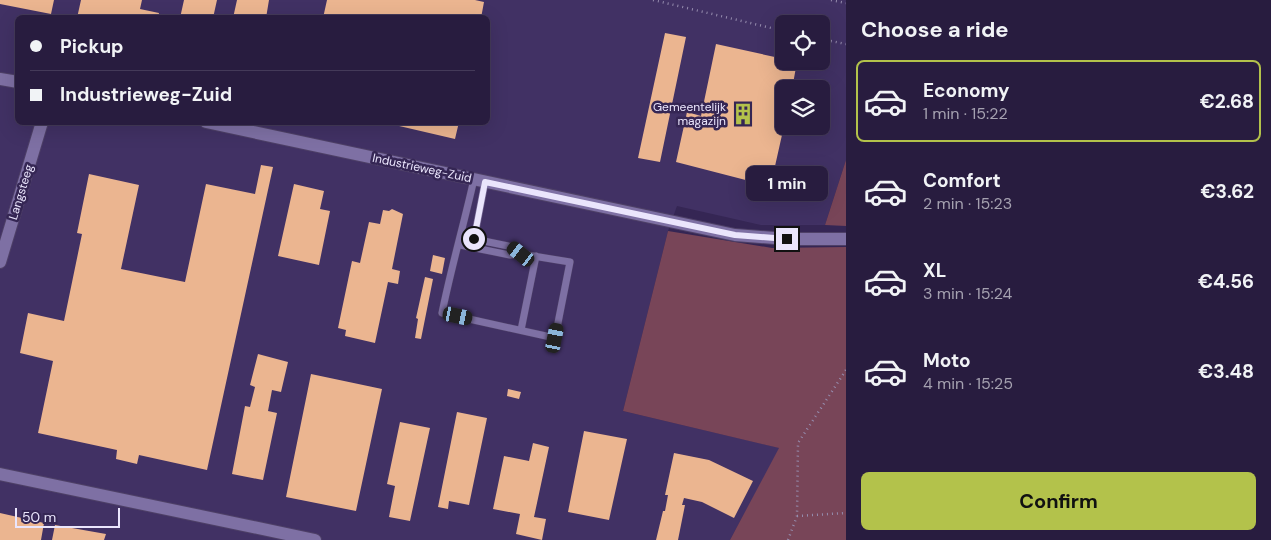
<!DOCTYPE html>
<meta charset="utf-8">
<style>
body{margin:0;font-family:"DM Sans",sans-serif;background:#34294a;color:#f1f3f6;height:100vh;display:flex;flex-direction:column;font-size:19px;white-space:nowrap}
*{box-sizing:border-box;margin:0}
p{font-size:16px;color:#a5a1b0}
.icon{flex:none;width:28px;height:28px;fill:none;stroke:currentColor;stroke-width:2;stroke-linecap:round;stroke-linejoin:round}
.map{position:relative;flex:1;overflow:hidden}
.side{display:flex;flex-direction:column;background:#281c3f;width:425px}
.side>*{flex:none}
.guide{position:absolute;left:15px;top:15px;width:475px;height:110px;border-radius:8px;box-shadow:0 5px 20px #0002,0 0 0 1px #443a59;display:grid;align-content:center;height:110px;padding:0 15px;background:#281c3f}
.tools{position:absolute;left:775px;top:15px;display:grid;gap:10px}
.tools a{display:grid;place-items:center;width:55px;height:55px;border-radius:8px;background:#281c3f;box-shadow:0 5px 20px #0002,0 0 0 1px #443a59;font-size:25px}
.scale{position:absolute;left:15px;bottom:12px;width:105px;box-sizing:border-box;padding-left:5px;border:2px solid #eae5fc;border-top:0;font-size:14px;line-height:18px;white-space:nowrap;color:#eae5fc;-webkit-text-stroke:4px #352654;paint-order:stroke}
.end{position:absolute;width:22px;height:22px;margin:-11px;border:6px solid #eae5fc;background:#111;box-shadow:0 0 0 2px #111}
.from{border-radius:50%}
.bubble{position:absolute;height:35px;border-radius:8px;background:#281c3f;box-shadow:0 5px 20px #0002,0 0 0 1px #443a59;font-size:16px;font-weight:700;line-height:35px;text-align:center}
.car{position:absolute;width:15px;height:30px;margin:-15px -8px;border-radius:6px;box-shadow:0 0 4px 1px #0007;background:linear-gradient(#222 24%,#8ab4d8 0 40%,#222 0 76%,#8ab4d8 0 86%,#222 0)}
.guide b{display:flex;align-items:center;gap:18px;height:48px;font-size:19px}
.guide b+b{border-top:1px solid #443a59}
.guide i{width:12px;height:12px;background:#f1f3f6}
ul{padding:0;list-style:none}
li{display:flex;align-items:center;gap:15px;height:82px;margin:0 10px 8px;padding:0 5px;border:2px solid transparent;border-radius:8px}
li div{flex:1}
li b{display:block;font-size:19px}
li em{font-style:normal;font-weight:700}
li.current{border-color:#b3c24b}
li>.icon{width:45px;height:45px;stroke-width:1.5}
h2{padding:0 15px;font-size:22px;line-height:60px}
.button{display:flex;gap:10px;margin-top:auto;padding:10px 15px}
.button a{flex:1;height:58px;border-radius:8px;background:#b3c24b;color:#111;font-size:20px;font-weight:700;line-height:58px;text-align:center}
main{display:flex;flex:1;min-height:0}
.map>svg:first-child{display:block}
</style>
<main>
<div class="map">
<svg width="846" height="540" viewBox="0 0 846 540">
<rect width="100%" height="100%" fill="#352654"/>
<path fill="#413164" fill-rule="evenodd" d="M0 0H846V160L825 225H761L677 206 668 231 623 411 780 448 730 540H0ZM18 18H488V122H18ZM784 24H821V61H784ZM784 89H821V126H784Z"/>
<path fill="#784558" d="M846 160V226L825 225Z
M668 231 772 248 846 247V540H730L779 448 623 411Z"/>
<path fill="#ebb590" d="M0 0H54L51 14 0 4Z
M81 0H142L140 9 159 13 158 18H77Z
M184 0H217L213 18H180Z
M237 0H269L266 18H233Z
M327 0H475L484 2 481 18H323Z
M665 33 686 37 660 162 638 158Z
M716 44 784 59V61L797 62 792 89H784V126L771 184 769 186 676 162 687 112 701 116Z
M382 122H459L455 139Z
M261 165 273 167 207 470 139 455 137 464 116 459 117 450 38 433 53 361 20 353 28 313 64 321 82 234 77 233 89 174 139 185 121 269 185 282 206 184 255 194Z
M294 184 324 191 320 209 330 211 319 265 278 256Z
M392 209 403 214 392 269 400 271 398 284 388 282 375 343 345 336 346 330 338 328 352 261 360 263 369 222 380 224 383 210 389 211Z
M433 255 445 258 442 274 430 271Z
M425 277 433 279 421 339 415 338 418 319 416 318Z
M258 354 288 362 281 392 272 390 268 411 277 413 263 480 232 474 245 406 250 407 255 387 250 385Z
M311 374 382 389 356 511 286 497Z
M508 389 521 392 519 399 507 396Z
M457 412 487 418 469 505 449 501 448 509 438 507Z
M400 422 430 428 410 521 389 517 395 486 387 484Z
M584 431 627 439 609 520 568 512Z
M533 443 549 447 534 517 546 519 542 540 516 534 520 514 493 509 504 456 529 461Z
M674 453 709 460 753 481 734 518 702 502 684 498 682 505H685L678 540H656L663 511H665L668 495H665Z
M0 513 44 523 41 540H0Z
M55 525 106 534 104 540H52Z"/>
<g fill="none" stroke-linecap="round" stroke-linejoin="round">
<g stroke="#4e4067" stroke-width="8">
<path id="service" d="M485 182 474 239 513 247 521 254
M460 245 510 255 521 254 570 262 555 338 442 313C451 268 464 224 474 179
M521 330 536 256"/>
</g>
<g stroke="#4e4067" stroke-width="14">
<path id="minor" d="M0 79 18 82
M206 122 735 235 787 239H846
M0 262 42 122
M0 474 315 540"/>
</g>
<path stroke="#968dae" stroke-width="2.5" stroke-dasharray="1 4" stroke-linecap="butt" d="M653 0 784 31
M831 0 846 3
M821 39 846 44
M797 516 846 513
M788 540 797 516 798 443 846 370"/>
<use href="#service" stroke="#7e70a4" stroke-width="7"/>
<use href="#minor" stroke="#7e70a4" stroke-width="12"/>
</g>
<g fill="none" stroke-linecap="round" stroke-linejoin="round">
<path stroke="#eae5fc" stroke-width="6" d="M474 239 485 182 735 235 787 239"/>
</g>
<defs>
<g id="building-bare" transform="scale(1.725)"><path d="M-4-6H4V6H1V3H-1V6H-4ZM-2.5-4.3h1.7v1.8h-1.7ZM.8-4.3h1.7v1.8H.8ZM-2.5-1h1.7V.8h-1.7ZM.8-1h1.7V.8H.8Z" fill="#b3c24b" stroke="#352654" stroke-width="2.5" paint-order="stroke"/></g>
</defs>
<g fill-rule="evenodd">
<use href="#building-bare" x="743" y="114"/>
</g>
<g text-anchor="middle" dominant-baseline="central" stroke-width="5" stroke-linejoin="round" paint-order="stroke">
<g font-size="12" fill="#eae5fc" stroke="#352654" text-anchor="end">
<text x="726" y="107">Gemeentelijk<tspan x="726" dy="14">magazijn</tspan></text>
</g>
<g font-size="12" fill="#eae5fc" stroke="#352654">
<text transform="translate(422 168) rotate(12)">Industrieweg-Zuid</text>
<text transform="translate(21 192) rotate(-73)">Langsteeg</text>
</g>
</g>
</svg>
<div class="tools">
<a><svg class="icon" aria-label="locate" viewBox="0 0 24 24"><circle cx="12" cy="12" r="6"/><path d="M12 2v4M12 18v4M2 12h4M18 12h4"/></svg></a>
<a><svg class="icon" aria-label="layers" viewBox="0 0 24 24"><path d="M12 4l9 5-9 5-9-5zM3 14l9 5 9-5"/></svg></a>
</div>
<div class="scale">50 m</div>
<i class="end from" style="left:474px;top:239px"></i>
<i class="end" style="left:787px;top:239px"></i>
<div class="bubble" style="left:746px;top:166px;width:82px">1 min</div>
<i class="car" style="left:521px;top:254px;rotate:308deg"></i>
<i class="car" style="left:458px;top:316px;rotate:102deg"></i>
<i class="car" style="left:555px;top:338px;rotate:11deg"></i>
<div class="guide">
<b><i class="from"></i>Pickup</b>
<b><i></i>Industrieweg-Zuid</b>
</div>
</div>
<section class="side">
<h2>Choose a ride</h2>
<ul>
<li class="current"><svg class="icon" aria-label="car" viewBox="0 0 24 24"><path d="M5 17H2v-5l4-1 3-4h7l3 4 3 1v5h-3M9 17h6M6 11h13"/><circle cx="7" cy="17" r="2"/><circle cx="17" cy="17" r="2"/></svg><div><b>Economy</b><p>1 min · 15:22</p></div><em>€2.68</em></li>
<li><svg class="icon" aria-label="car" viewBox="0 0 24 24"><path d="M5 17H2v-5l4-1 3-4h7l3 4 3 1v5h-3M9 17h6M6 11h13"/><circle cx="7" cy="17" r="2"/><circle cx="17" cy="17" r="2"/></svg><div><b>Comfort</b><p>2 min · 15:23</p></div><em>€3.62</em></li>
<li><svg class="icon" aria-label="car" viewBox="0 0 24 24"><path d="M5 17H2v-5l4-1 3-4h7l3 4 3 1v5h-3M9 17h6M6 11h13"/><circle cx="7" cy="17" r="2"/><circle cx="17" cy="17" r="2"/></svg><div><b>XL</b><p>3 min · 15:24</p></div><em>€4.56</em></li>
<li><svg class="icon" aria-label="car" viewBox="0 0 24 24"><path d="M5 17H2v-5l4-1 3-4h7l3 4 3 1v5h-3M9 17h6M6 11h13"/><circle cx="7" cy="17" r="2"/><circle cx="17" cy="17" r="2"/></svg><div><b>Moto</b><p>4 min · 15:25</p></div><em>€3.48</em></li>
</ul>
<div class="button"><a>Confirm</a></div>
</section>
</main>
